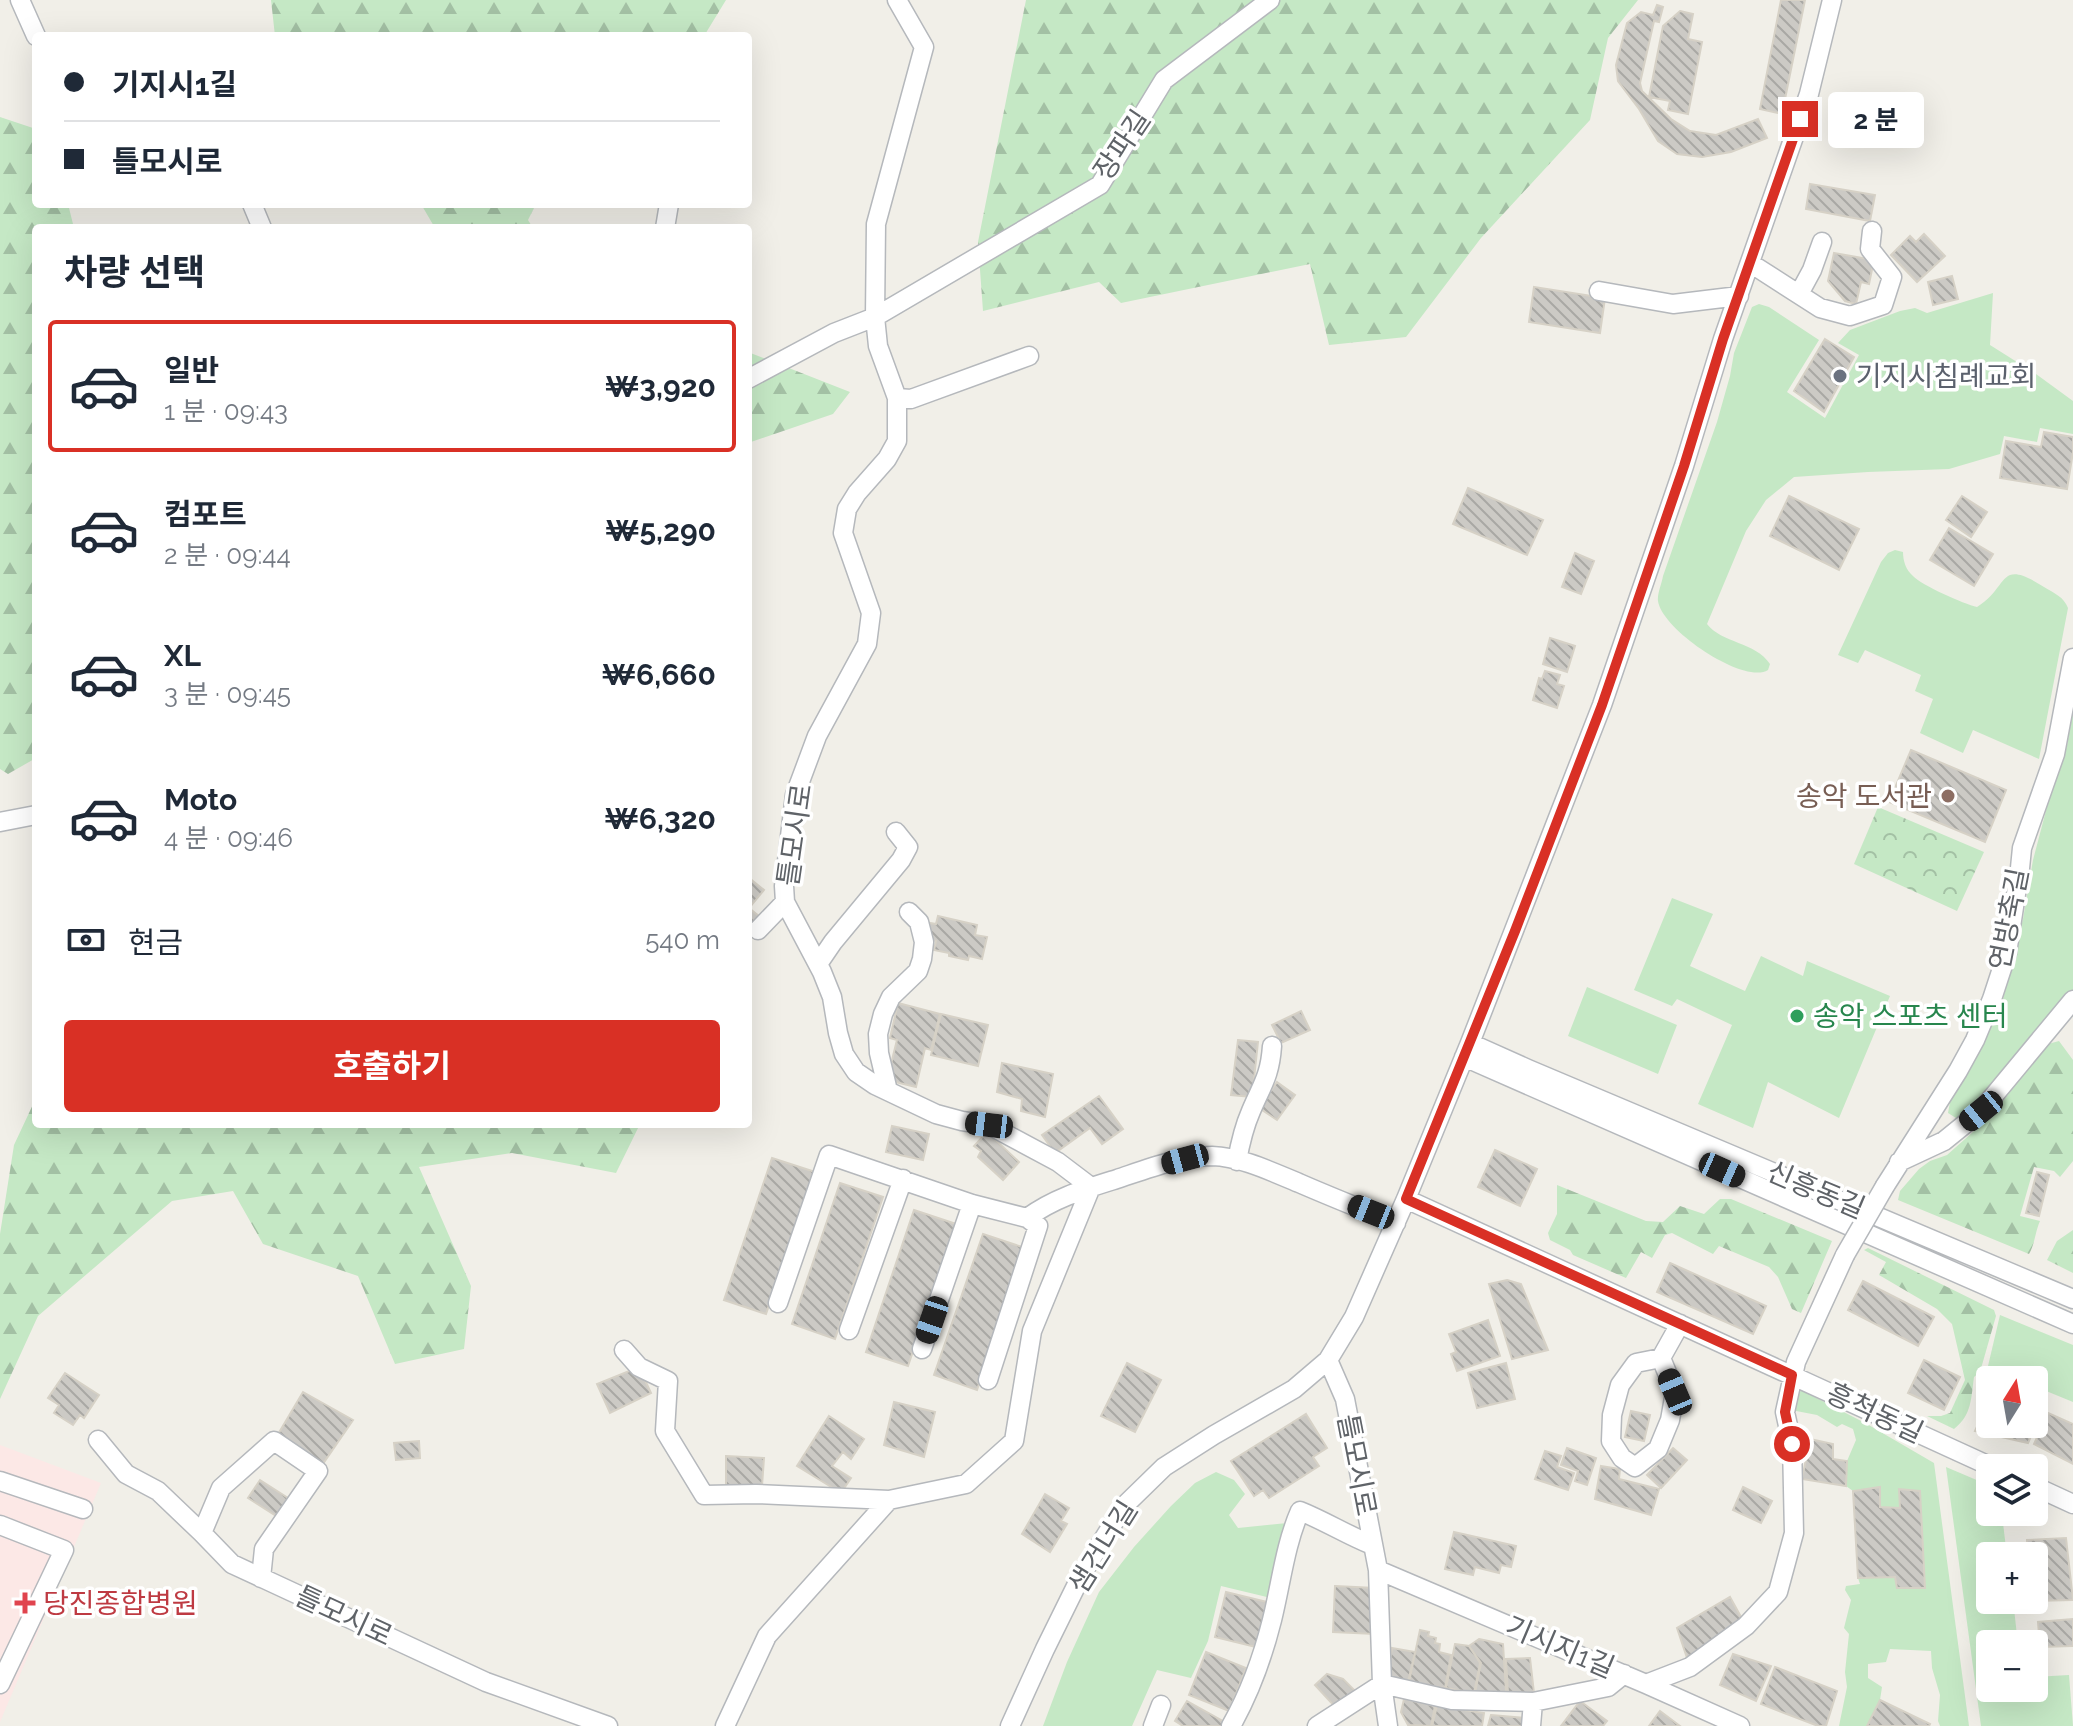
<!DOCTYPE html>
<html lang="ko">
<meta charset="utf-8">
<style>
body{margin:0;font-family:Raleway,"Noto Sans KR",sans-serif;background:#f2f2f3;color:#1f2937;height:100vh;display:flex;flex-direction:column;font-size:30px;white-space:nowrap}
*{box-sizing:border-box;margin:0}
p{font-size:26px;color:#747a83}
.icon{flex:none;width:44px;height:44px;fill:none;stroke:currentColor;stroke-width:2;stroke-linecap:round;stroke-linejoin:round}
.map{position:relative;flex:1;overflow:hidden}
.details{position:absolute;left:32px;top:224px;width:720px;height:904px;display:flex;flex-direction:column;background:#fff;border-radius:8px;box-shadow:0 8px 32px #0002}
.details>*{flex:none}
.hud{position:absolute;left:32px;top:32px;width:720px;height:176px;border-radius:8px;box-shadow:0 8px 32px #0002;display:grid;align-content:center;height:176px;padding:0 32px;background:#fff}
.needle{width:52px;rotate:11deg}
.tools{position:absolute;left:1976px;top:1366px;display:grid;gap:16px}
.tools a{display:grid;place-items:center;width:72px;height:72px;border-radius:8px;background:#fff;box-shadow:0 8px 32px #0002;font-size:40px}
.end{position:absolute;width:36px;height:36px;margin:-18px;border:10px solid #d93025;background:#fff;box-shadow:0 0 0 4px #fff}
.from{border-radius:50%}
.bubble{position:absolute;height:56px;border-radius:8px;background:#fff;box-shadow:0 8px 32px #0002;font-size:26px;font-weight:700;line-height:56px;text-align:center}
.car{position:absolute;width:24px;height:48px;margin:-24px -12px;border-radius:10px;box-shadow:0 0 6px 2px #0007;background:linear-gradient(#222 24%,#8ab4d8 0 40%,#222 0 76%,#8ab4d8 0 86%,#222 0)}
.hud b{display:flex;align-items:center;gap:28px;height:76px;font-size:30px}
.hud b+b{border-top:2px solid #e0e1e3}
.hud i{width:20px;height:20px;background:#1f2937}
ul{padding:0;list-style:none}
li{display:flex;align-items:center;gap:24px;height:132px;margin:0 16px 12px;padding:0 16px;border:4px solid transparent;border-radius:8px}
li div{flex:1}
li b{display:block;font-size:30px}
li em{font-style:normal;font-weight:700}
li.current{border-color:#d93025}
li>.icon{width:72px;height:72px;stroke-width:1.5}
h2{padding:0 32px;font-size:36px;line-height:96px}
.pay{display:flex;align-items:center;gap:20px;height:88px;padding:0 32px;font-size:30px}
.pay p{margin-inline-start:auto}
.action{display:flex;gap:16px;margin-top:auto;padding:16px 32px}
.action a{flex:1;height:92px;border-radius:8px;background:#d93025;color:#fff;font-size:32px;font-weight:700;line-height:92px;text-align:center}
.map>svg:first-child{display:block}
</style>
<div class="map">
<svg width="2073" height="1726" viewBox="0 0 2073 1726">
<defs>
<pattern id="forest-firs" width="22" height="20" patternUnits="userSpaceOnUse" patternTransform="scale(2)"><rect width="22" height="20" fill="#c5e8c5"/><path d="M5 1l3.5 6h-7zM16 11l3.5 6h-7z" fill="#a3c0a4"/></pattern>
<pattern id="park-crowns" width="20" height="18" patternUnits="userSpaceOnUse" patternTransform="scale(2)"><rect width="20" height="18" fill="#c5e8c5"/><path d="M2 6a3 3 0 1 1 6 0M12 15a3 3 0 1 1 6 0" fill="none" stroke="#a3c0a4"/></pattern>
<pattern id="building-back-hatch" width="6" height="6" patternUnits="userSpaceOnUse" patternTransform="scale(2)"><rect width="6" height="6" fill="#cccac5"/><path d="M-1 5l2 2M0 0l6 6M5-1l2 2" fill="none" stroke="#a9a8a4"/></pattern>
</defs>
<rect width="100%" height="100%" fill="#f1efe8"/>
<path fill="#fce8e6" d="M0 1445 101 1483 0 1722Z"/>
<path fill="#c5e8c5" d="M1993 293 1990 345 2036 374 2073 401V434L2040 428 2037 442 2004 436 2000 454 1949 469 1868 472 1794 477 1766 500 1746 531 1707 624C1721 643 1756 642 1770 664L1768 670C1744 685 1662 630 1658 601 1657 594 1662 583 1663 576L1717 422 1730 376 1734 353 1752 307 1759 304 1769 307 1819 340 1787 392 1825 418 1859 355 1838 343 1850 330 1900 311 1915 308 1927 313Z
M1895 550 1903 552C1903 561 1906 570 1913 576 1921 585 1964 604 1977 607 2010 587 1997 557 2044 587 2054 593 2064 597 2068 608L2039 759 1973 730 1963 753 1920 733 1933 699 1915 691 1921 675 1865 650 1858 663 1838 655 1881 562 1888 553Z
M2073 708V990L1988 1091 1968 1113 1956 1118 1948 1113 1950 1102 1980 1049 2003 999 2023 919 2033 860 2048 803 2067 746Z
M1672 898 1713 914 1690 966 1745 991 1761 956 1803 976 1807 961 1890 996 1839 1118 1768 1082 1753 1128 1698 1104 1732 1025 1677 999 1672 1006 1634 990Z
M1587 987 1677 1025 1658 1074 1568 1036Z
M2000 1315 2073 1345V1402L2034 1386V1380H2020L1988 1366Z
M1801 1390 1867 1424 1934 1463 1969 1726H1940L1938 1721 1940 1695 1932 1668 1931 1651 1890 1649 1886 1662 1868 1664V1678L1882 1687 1880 1700 1867 1726H1839L1847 1687 1845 1672 1849 1634 1844 1628 1851 1600 1845 1590 1846 1586 1860 1584 1858 1578 1895 1577 1897 1588H1925L1920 1492 1900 1508 1880 1507 1879 1487 1853 1491 1846 1486 1847 1461 1856 1440 1853 1429 1842 1424 1837 1427 1817 1415 1791 1410Z
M1946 1467 1979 1481 1988 1510 2002 1515 2007 1556H1990V1600H2013L2018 1644H1990V1688H2034V1677L2069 1675 2073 1726H1981Z
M1216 1472 1234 1480 1245 1494 1229 1515 1238 1528 1287 1523 1271 1598 1221 1586 1208 1641 1191 1678 1157 1670 1132 1726H1043L1067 1662 1099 1592 1134 1547 1171 1506 1195 1483Z"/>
<path fill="url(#forest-firs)" d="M271 0H726L704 36H275Z
M1026 0H1638L1608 38 1590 120 1481 238 1406 337 1329 345 1310 264 1121 303 1099 282 983 311 978 242Z
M0 117 36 129V204H68L74 228H36V758L8 774 0 769Z
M421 204H536L528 220 533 228H435Z
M748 352 850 392 833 414 748 443Z
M2059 1041 2073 1060V1161L2060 1177 2054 1171 2034 1167 2020 1216 2040 1221C2035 1232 2035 1244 2029 1254L1898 1200 1900 1191 1919 1169 1930 1161 1947 1155 1991 1116 2048 1044Z
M36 1098V1124H640L616 1173 512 1153 419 1167 471 1286 464 1349 395 1364 358 1276 263 1244 233 1191 172 1201 38 1316 0 1399V1234L14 1145Z
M1557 1185 1646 1221 1663 1222 1680 1206 1704 1214 1720 1199H1731L1832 1241 1801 1313 1792 1309 1778 1277 1769 1267 1719 1246 1713 1254 1672 1233 1665 1235 1652 1258 1641 1252 1626 1278 1573 1255 1570 1250 1550 1240 1548 1233 1557 1214Z
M2073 1230V1273L2047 1260 2057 1241Z
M1868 1248 1994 1310 1996 1316 1980 1372 1974 1377C1971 1398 1972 1415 1954 1429L1927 1416H1941L1950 1413 1965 1380 1952 1324 1937 1309 1879 1275 1886 1262 1864 1250Z"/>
<path fill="url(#park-crowns)" d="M1878 807 1984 852 1957 911 1854 864Z"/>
<path fill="url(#building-back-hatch)" stroke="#d6d1c6" stroke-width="2" d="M1781 0H1805L1782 114 1760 109Z
M1657 5 1663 7 1659 22 1654 21 1640 83 1642 91 1671 119 1690 131 1716 135 1758 119 1767 138 1731 152 1702 157 1677 154 1658 141 1639 109 1618 81 1616 65 1627 23 1641 12 1653 15Z
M1680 11 1693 14 1688 39 1702 42 1688 114 1668 110 1670 101 1649 97 1663 26Z
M1810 184 1875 195 1870 221 1806 209Z
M1924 234 1945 256 1917 282 1891 255 1910 236 1916 242Z
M1834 253 1874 260 1869 284 1861 282 1856 304 1845 301 1828 281Z
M1952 276 1958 299 1933 305 1928 282Z
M1534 287 1605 298 1600 333 1529 322Z
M1825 339 1854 357 1824 412 1794 391Z
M2044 432 2073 437V452L2067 489 2000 478 2006 441 2041 447Z
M1468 488 1543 520 1527 555 1453 524Z
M1789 496 1859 529 1839 570 1770 536Z
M1962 496 1987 512 1971 537 1946 520Z
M1949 528 1993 554 1974 586 1930 560Z
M1575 553 1594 561 1581 594 1562 587Z
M1550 638 1575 646 1567 672 1543 664Z
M1545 671 1560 675 1557 684 1564 686 1557 708 1533 700 1539 678 1542 679Z
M1911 750 2006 790 1985 842 1889 802Z
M748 877 764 890 749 908 760 917 748 931Z
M938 916 977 925 975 935 987 937 982 959 969 956 968 960 949 956V953L934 950 936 941 927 939 930 923 936 924Z
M898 1003 940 1014 931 1050 925 1048 916 1087 887 1080 897 1040 890 1038Z
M1301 1011 1310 1030 1281 1043 1272 1025Z
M941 1014 988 1025 978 1066 931 1055Z
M1238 1040 1258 1042 1252 1097 1231 1095Z
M1002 1063 1053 1074 1045 1117 1021 1111 1022 1099 997 1092Z
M1277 1082 1295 1095 1277 1120 1259 1108Z
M1099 1096 1123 1129 1102 1144 1090 1128 1055 1153 1042 1135Z
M892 1126 929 1134 923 1160 886 1152Z
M987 1132 1019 1162 1003 1180 978 1157 981 1151 974 1146Z
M1495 1150 1537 1169 1520 1206 1478 1187Z
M772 1158 815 1172 766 1314 724 1300Z
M2037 1172 2049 1175 2039 1216 2026 1213Z
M840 1183 883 1197 835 1339 792 1324Z
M914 1210 956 1224 908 1366 866 1352Z
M983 1234 1025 1248 977 1390 934 1375Z
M1670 1263 1766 1306 1753 1334 1657 1292Z
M1507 1280 1521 1284 1548 1350 1512 1359 1489 1284Z
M1863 1281 1934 1317 1918 1346 1848 1310Z
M1488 1320 1500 1356 1457 1371 1451 1354 1456 1352 1449 1334Z
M1924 1360 1960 1377 1944 1410 1908 1393Z
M1127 1363 1161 1380 1135 1432 1101 1416Z
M1506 1363 1515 1399 1477 1408 1468 1373Z
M639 1367 651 1393 610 1413 597 1384Z
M65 1373 99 1395 84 1418 80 1415 73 1425 54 1413 59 1405 48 1398Z
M303 1392 353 1420 318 1471 274 1441Z
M1990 1398V1424H2034V1412L2041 1414 2028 1443 1975 1431Z
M894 1402 935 1412 924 1457 884 1445Z
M1631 1411 1650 1415 1644 1441 1625 1437Z
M2048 1413 2073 1424V1464L2034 1444Z
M1306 1414 1327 1448 1313 1457 1319 1466 1269 1498 1263 1490 1254 1496 1231 1461Z
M829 1416 864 1439 851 1459 843 1452 832 1466 851 1478 841 1493 797 1466Z
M1810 1439 1833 1444V1459L1847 1461 1846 1486 1802 1479Z
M419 1441 420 1458 396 1460 394 1443Z
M1567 1448 1596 1458 1587 1485 1575 1481 1578 1471 1561 1465Z
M1673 1448 1687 1460 1661 1488 1647 1475Z
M1545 1451 1561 1456 1557 1467 1574 1473 1568 1490 1535 1479Z
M726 1456 764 1458 762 1486 743 1485 744 1494 726 1495Z
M1601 1466 1620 1469 1619 1479 1659 1489 1651 1515 1595 1499Z
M260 1480 288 1498 276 1516 248 1498Z
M1743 1487 1772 1501 1761 1523 1733 1510Z
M1880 1487V1507L1900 1508 1899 1489 1920 1491 1925 1588H1897L1895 1577 1858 1578 1853 1491Z
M1045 1494 1069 1508 1061 1521 1067 1524 1050 1552 1022 1534Z
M1454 1532 1516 1546 1511 1567 1501 1565 1499 1573 1475 1567 1473 1575 1445 1569Z
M2066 1538 2073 1600 2031 1601 2034 1600V1556H2028L2027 1540Z
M1335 1586 1375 1588V1634L1333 1632Z
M1226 1592 1267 1602 1256 1647 1215 1637Z
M1730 1597 1746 1626 1690 1667 1677 1628Z
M2073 1619V1646L2040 1647 2038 1622Z
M1420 1630 1429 1632 1428 1636 1436 1638 1435 1643 1440 1644 1439 1652 1451 1655 1445 1688 1409 1682Z
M1479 1639 1503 1644 1506 1692 1475 1693 1481 1663 1469 1646Z
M1455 1644 1469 1646 1480 1663 1474 1693 1446 1688Z
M1392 1648 1415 1652 1408 1682 1387 1677Z
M1206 1652 1246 1668 1229 1711 1189 1695Z
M1733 1654 1771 1666 1756 1701 1720 1685Z
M1530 1658 1534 1693H1508L1506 1659Z
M1775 1667 1837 1691 1826 1726H1818L1761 1704Z
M1327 1674 1343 1679 1356 1692 1336 1708 1315 1685Z
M1404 1699 1435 1706 1431 1726 1408 1725 1401 1712Z
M1880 1700 1930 1724 1929 1726H1867Z
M1187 1701 1228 1724 1227 1726H1183L1175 1721Z
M1580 1701 1607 1721 1603 1726H1561Z
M1437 1706 1484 1713 1482 1726H1432Z
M1660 1711 1680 1726H1649Z
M1491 1715 1525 1718 1523 1726H1488Z"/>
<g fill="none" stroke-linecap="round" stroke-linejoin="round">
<g stroke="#b5b8bc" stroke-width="21">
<path id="minor" d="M20 0 36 36
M252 204 262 228
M665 228 669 204
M1750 263 1820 308 1850 316 1883 305 1892 277 1870 249 1872 231
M1599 291 1673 304 1739 296
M1799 294 1812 270 1822 242
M748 379 834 333 875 317 1100 185 1164 80 1270 0
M897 398 911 399 1029 356
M0 822 36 815
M758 930 785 902
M818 964 833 942 901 860 908 847 896 832
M1470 1043 1528 1069 2073 1299
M1464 1057 2073 1324
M888 1091 879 1053 878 1034 883 1014 891 997 918 971 922 959 924 942 919 922 909 912
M1237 1161C1240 1144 1244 1127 1251 1111 1262 1085 1270 1076 1272 1046
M1899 1162 1944 1141 1981 1111 2073 1000
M1885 1186 1958 1071 1975 1040 1992 999 2007 953 2020 868 2022 848 2055 754 2073 658
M1406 1199 1994 1468
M778 1303 829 1155 972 1204 1027 1218
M849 1330 903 1179
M922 1349 972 1204
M624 1350 639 1367 668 1381 665 1431 704 1495 756 1494 889 1500
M1661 1358 1675 1392 1670 1420 1658 1449 1635 1467 1622 1458 1611 1441 1612 1415 1620 1385 1636 1363 1661 1358 1680 1324
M1328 1360 1345 1399 1378 1570 1382 1684 1388 1726
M988 1380 1038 1226 1027 1218C1054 1198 1085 1189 1117 1179 1147 1169 1180 1156 1212 1156 1242 1157 1272 1172 1299 1183 1331 1197 1364 1210 1396 1223
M98 1440 126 1474 158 1491 202 1533
M0 1481 83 1509
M2034 1486 2073 1504
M0 1525 64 1550 0 1684
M1378 1570 1646 1684 1740 1726
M261 1578 264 1549 318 1471 274 1441 221 1488 202 1533 232 1564 486 1682 608 1726
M1646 1684 1690 1667 1746 1626 1778 1592 1794 1533 1792 1444 1785 1412 1796 1362 1845 1255
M725 1726 767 1636 889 1500 966 1484 1014 1441 1032 1331 1091 1187 1058 1162 989 1125 962 1121 936 1114 875 1085 856 1072 844 1054 838 1033 832 997 822 972 785 902 784 886 795 795 817 736 867 644 871 613 843 533 847 509 857 493 887 459 897 441V398L878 346 875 317 876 224 924 47 897 0
M1010 1726 1045 1649 1083 1572 1124 1506 1164 1467 1214 1435 1294 1389 1328 1360 1354 1317 1406 1199 1470 1043 1602 705 1684 466 1723 339 1809 94 1832 0
M1153 1726 1161 1705
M1231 1726C1249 1694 1263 1656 1272 1620 1281 1584 1285 1545 1300 1511 1325 1521 1347 1535 1372 1545
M1317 1726 1382 1684 1452 1700 1533 1702 1608 1687 1624 1674
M1531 1726 1533 1702"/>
</g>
<use href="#minor" stroke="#fff" stroke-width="18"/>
<g stroke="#b5b8bc" stroke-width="21" stroke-linecap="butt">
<path id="minor-bridge" d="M1845 1255 1885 1186"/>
</g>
<use href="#minor-bridge" stroke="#fff" stroke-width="18"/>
</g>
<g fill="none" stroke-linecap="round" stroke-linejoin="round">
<path stroke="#d93025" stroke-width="10" d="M1792 1444 1785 1412 1792 1375 1406 1199 1515 931 1602 705 1684 466 1723 339 1800 119"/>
</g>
<circle fill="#6b7280" stroke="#fff" stroke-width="3" cx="1840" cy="376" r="8"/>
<circle fill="#8d6e63" stroke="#fff" stroke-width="3" cx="1948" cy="796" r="8"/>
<circle fill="#2e9e5b" stroke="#fff" stroke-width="3" cx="1797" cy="1016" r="8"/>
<path fill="#e0444e" stroke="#fff" stroke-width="3" d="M21 1591h8v8h8v8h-8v8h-8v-8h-8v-8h8z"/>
<g text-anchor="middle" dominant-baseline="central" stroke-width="7" stroke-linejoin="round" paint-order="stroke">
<g font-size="28" fill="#5f6368" stroke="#fff">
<text transform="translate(1122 145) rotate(-56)">장파길</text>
<text transform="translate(795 835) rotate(-82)">틀모시로</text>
<text transform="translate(2009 919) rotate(-79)">연방축길</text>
<text transform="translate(1816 1190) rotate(23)">신흥동길</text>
<text transform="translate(1875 1413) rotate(25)">흥척동길</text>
<text transform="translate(1357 1465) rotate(79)">틀모시로</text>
<text transform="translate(1103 1547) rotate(-58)">샘건너길</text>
<text transform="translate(344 1616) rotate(25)">틀모시로</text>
<text transform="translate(1560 1647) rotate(23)">기시지1길</text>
</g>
<g font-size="28" fill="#5b616d" stroke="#fff" text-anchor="start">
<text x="1856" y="376">기지시침례교회</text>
</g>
<g font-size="28" fill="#785e54" stroke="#fff" text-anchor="end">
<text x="1932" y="796">송악 도서관</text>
</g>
<g font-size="28" fill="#27864d" stroke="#fff" text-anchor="start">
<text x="1813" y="1016">송악 스포츠 센터</text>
</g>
<g font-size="28" fill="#be3a42" stroke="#fff" text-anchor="start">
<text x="43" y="1603">당진종합병원</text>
</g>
</g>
</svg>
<div class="tools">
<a><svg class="needle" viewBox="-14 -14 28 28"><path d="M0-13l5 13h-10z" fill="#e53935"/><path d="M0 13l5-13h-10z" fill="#747a83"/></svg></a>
<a><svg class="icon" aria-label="layers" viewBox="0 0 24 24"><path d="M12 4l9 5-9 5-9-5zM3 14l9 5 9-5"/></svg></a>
<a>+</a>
<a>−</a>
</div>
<i class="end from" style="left:1792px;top:1444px"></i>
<i class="end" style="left:1800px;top:119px"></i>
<div class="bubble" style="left:1828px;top:92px;width:96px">2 분</div>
<i class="car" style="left:1981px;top:1111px;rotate:231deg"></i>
<i class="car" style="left:989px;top:1125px;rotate:277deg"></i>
<i class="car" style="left:1185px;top:1159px;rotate:255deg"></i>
<i class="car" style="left:1722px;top:1170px;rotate:114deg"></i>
<i class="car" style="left:1371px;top:1212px;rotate:292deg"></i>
<i class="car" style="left:932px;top:1320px;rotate:199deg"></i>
<i class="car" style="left:1675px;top:1392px;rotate:337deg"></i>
<div class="hud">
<b><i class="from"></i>기지시1길</b>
<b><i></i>틀모시로</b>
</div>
<section class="details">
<h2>차량 선택</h2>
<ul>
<li class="current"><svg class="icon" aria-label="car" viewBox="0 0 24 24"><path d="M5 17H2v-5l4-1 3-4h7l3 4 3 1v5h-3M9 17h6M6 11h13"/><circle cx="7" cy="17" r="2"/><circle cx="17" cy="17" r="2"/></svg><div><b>일반</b><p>1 분 · 09:43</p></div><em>₩3,920</em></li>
<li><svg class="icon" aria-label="car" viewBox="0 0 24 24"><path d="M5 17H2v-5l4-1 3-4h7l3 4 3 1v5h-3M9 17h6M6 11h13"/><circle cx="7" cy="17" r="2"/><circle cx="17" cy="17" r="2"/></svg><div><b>컴포트</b><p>2 분 · 09:44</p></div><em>₩5,290</em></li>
<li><svg class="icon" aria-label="car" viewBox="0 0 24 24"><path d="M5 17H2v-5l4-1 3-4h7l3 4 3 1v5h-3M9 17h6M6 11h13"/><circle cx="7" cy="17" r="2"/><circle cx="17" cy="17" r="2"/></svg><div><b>XL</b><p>3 분 · 09:45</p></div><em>₩6,660</em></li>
<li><svg class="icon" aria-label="car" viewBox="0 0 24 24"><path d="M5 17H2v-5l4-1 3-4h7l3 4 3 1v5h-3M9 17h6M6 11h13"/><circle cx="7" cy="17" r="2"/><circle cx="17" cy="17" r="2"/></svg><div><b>Moto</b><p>4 분 · 09:46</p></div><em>₩6,320</em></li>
</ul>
<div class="pay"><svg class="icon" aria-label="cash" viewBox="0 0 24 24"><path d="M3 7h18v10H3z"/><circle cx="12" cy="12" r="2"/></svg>현금<p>540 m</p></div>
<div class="action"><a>호출하기</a></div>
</section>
</div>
